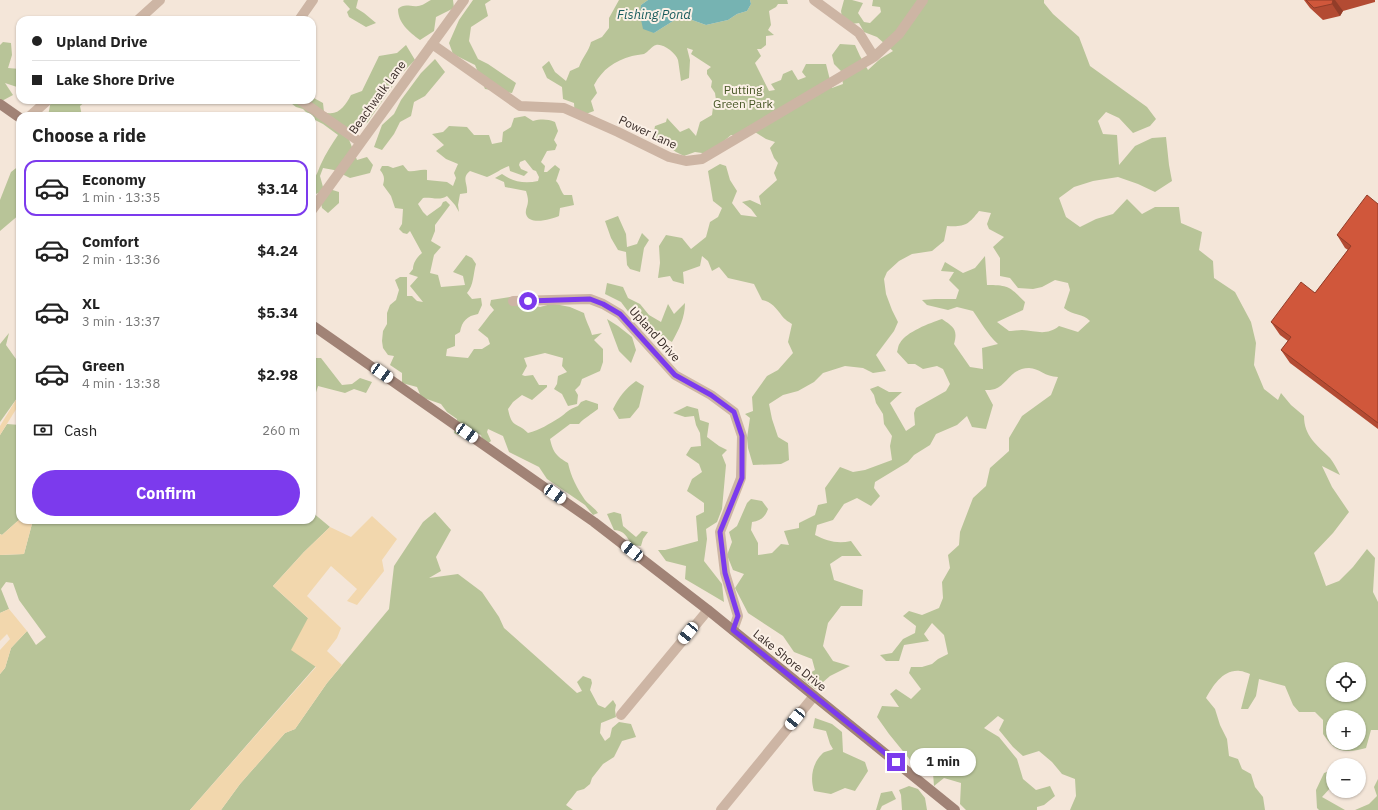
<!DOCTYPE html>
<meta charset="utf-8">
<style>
body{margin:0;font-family:"IBM Plex Sans",sans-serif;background:#f6f6f6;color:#222;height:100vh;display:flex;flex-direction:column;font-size:15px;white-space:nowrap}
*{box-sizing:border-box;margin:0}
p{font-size:13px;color:#767676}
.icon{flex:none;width:22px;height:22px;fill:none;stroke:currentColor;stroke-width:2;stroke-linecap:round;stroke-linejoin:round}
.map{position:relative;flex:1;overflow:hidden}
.drawer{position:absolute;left:16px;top:112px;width:300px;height:412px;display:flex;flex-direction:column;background:#fff;border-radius:12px;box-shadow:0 1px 3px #0004}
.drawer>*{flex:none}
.banner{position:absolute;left:16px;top:16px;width:300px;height:88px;border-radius:12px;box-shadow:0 1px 3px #0004;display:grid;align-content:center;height:88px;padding:0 16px;background:#fff}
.controls{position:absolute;left:1326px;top:662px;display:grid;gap:8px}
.controls a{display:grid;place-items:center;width:40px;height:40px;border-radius:50%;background:#fff;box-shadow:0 1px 3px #0004;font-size:20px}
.end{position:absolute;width:18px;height:18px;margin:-9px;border:5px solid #7c3aed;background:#fff;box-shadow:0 0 0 2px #fff}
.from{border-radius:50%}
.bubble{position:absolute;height:28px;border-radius:14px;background:#fff;box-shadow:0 1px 3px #0004;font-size:13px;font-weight:800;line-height:28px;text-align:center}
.car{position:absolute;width:12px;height:24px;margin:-12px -6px;border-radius:5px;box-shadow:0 0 3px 1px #0007;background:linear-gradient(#fff 24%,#345 0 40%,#fff 0 76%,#345 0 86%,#fff 0)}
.banner b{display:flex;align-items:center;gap:14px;height:38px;font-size:15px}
.banner b+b{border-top:1px solid #e0e0e0}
.banner i{width:10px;height:10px;background:#222}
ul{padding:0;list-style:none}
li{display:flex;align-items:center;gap:12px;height:56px;margin:0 8px 6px;padding:0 8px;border:2px solid transparent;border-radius:12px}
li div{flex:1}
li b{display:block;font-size:15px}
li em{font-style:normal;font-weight:800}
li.current{border-color:#7c3aed}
li>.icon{width:36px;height:36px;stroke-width:1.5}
h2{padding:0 16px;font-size:18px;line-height:48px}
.pay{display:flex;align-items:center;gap:10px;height:44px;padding:0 16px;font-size:15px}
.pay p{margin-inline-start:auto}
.action{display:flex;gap:8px;margin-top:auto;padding:8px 16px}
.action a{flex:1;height:46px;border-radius:24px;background:#7c3aed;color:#fff;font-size:16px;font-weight:800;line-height:46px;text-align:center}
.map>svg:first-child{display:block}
</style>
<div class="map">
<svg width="1378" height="810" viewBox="0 0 1378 810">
<rect width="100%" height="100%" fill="#f4e6d9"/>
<path fill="#b8c498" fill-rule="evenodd" d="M344 0H358L356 8 364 13 376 23 366 27 349 17 347 12 350 9 343 1Z
M431 0H453L454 8 436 17 434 31 420 40C409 32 398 23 398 9 404 3 410 7 418 6 422 6 427 2 431 0Z
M473 0H491L485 4 488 16 471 27 469 41 478 59 488 64 516 83 512 93 485 89 475 65 453 54 449 43 459 20Z
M619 0H648L641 5 654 33 681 16 706 25 728 20 737 14 747 11 751 4 750 0H787L788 4H778L776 7 769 11 771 25 768 30 774 35 766 36V45L761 49H757L761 56 755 63 769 91 775 90 771 84 781 80 783 74 792 70 798 80 806 77 802 72 806 64H826L832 88 843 84 841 71 834 64 832 55 840 44 855 45 860 56 868 70 880 59 893 51 877 37 864 32 859 23 843 25 841 11 844 0H852L863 3 858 13 864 22 870 23 881 12 880 7 872 6 873 0H1044V3L1053 14 1079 37 1090 66 1147 107 1156 119 1150 126 1133 133 1119 118 1106 112 1098 121 1103 134 1117 135 1119 165 1135 146 1152 138 1166 137 1169 165 1172 181 1155 192 1138 184 1118 177 1093 181 1074 187 1059 198 1066 217 1080 227 1096 219 1113 214 1127 199 1142 214 1155 207H1179L1181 223 1202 232 1199 250 1213 261 1214 278 1235 292 1251 322 1256 343 1254 365 1264 389 1278 400 1281 393 1291 405 1304 416C1304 436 1317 445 1330 458 1334 463 1337 469 1340 475L1322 466 1332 487 1349 512 1333 533 1314 553 1326 586 1339 581 1353 567 1367 549 1375 558 1373 592 1378 602V730H1371L1366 748C1357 751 1341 753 1334 747 1329 743 1326 738 1323 734V720L1315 712H1299L1293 705 1285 686 1259 679 1256 696 1248 709H1241L1250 674C1247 673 1243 671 1240 671 1223 669 1213 686 1206 698L1215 709 1220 725 1227 739 1229 756 1238 759 1242 769 1251 774 1255 787 1263 797 1265 810H1070L1076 796 1075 779 1062 774 1052 762 1039 751 1023 756 1013 747 999 730 1004 720 998 716 984 728 999 737 1017 759 1023 779 1036 790 1050 786 1055 796 1044 805 1037 807V810H966L960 804 961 783 944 778 934 786 933 773 911 761 889 734 877 717 882 706 899 707 890 694 896 689 911 699 921 689 909 673 911 667H922L932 664 938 659 948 654 944 635 932 623 924 634 929 641 904 645 899 661H886L880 655 892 653 903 639 915 633 916 626 903 616 909 611 922 615 939 608 943 598 942 582 950 568 948 555 959 545 960 532 973 498 986 486 990 468 1009 451V438L1022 416 1051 395 1058 377C1045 377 1039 368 1029 368 1011 368 1007 385 995 389 992 390 988 390 985 390L993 405 986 429 972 427 967 416 957 425 936 434 930 445 914 455 908 462 875 482 874 488 880 496 871 506 857 498 844 504 833 520 817 525 815 535C827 541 837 544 851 541L862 556H842L830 564 834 580 863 590 862 606H841L828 623 823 646 833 661 850 666 830 676 815 689 801 678 815 670 812 659 794 652 783 636 748 613 735 588 744 574 733 570 727 555 732 542 729 532 737 526 747 503 751 499 762 501 768 509C765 517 761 521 752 522L751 530 758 543V555L772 553 781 544 789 545 784 531 799 528V523L815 515 818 505 827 503 825 488 840 467 853 472 865 470 892 460 890 446 892 436 884 424 883 414 876 403 874 395 870 389 878 386 889 392H902L890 403 906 431 915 425 914 413 916 408 946 391 950 384 943 369 937 366 923 369 915 364H908L897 352C898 350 898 345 900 343 906 332 930 323 942 319 954 327 958 330 954 344L970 367 983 369 982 348 998 344C987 334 981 322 973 311L957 307 948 310 927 305 922 300 935 299H956L959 290 949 280 954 272 941 271 945 262 963 273 975 268 985 256 987 285C1009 285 1010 287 1025 302L1023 310 997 322 1009 331C1013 331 1018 330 1022 330 1036 331 1047 336 1059 326L1078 332 1090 321C1083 313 1073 316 1064 308L1070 290 1068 283 1055 280 1042 287 1033 289 1018 288 1010 278 1000 276V258L993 247 1004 237 989 229 987 224 991 213 979 211C968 225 965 227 947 226L944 241 932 251 912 254 899 261 887 272 884 279 886 294 892 310 898 322 894 331 876 355 886 371 873 373 863 368 845 366 823 373 814 382 798 391 783 395 769 404 772 419 778 437 788 443 789 460 781 464 753 465 748 448 747 438 750 418 745 414 753 411 752 397 767 376 778 370 793 353 788 342 792 324C789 322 784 319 782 316 777 309 771 301 762 300L754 284 728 278 719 267 712 271 708 261 702 256 700 266 683 272 684 284 673 281 670 276 658 278 660 263 659 246 666 235 682 238 691 249 706 237 710 222 718 217 722 208 713 201 708 171 720 164 726 166 730 180 737 191 732 203 741 215 757 217 751 209 742 202 750 200 761 205 759 196 777 180 774 173 778 163 774 158 770 148 775 142 766 139 747 127 741 135H731L709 154 695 152 684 156 676 152 653 136 655 126 666 122 667 118 680 132 689 128 696 136 700 122 712 115 713 107 716 100 715 93 711 87 712 81 707 74V70L711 67 691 54 693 50 687 48 690 60 689 78 681 81C680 74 679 66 678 60 676 53 663 43 656 45 652 46 648 52 644 54 640 55 635 55 632 56 614 61 603 69 594 85L597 93 591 101 594 111 575 118 574 103 563 99 562 87 547 78 542 67 549 61 555 72 566 81 570 71 579 67C582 58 589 51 591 42L602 37 609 28V18ZM1333 669H1359V695H1333ZM1333 717H1359V743H1333Z
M3 42 11 43 12 55 8 68 20 69V88L5 83 13 95 0 102V45Z
M406 45 415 60 401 74 367 123 359 125 348 137 357 160 367 157 373 165 370 173 350 178 334 170 323 168 320 176 323 187 339 192V203L328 213 322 208 319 193 312 195V181C317 176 318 170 321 164 326 153 332 144 338 135L323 124 313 119 312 116H310L303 109 296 107 287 100H312V97L323 103 324 112C338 117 345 106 351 95L362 91 379 56 397 53Z
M435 59 445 72 425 96 414 102 411 116 400 122 394 134 382 150 374 147 382 125 394 114 401 100 421 73Z
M51 100H87L80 106 82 116H48Z
M525 116 533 121C541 119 547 119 555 122L558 131 554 140 557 145 555 150 547 151 541 162 545 166 544 172H547L555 165 560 169 556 181C560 185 560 190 564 195H572L574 205 560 208 559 216C552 219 529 226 526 214 525 209 528 206 528 201 528 198 527 194 526 191L505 187 504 182 495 178 502 174C513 182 525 184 538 181L539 177 536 171 533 170 525 160 520 162 519 165 521 169 528 172 524 176 510 171 509 166C502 168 495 174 487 177L470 171C461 178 468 183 467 193L460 194 458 205 459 212 455 205 447 196C440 201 431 197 423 198L418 204 423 212 427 216 441 206 443 202 446 201 450 205 435 225V231L431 241 441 247 434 255 430 273 438 275 441 287 465 285 463 276 453 272 466 255 472 258 476 264C473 274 474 285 467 293L472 299 481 298 482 305 478 314C467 316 462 321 460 332L455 335V346L447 349 446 356 468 358 474 349H482L490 344 488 338 478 330C484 323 488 316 494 310L490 305 491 300 510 297 519 307 532 305 540 307 551 304 560 305 570 307 584 313C586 322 590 327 592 335L602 333 594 340 603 349V362L600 371 582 379 580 385 575 390 578 395 577 404 568 406 562 394 554 389 557 384 558 376 567 372 562 366 563 358 545 353 524 358 527 366 522 375 525 376 533 375 539 385H547V387L532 400 522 395 513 402 508 409C512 429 516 421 528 433 540 430 549 424 559 418 568 412 567 410 578 406L581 402 586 400 598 404V409C592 414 584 418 579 424H570L550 439C553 452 556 456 568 463 571 477 577 488 585 500 589 505 594 507 598 513L593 515 585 505 547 479 539 467 509 452 503 436 488 429 487 432 491 441 484 447 481 435 474 432 464 438 454 433 457 419 447 412 441 404 421 397 417 387 402 383V373L390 365 394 356 388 355 383 348 382 341 383 331 387 324V313L390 305 396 300 399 290 395 280 400 277H407V296H412L417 301 423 302 410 286 418 277 409 274 413 269C413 263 417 257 422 253L410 231 407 234 403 233 399 229 402 224 403 209 395 208 391 196 383 185C385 178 384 175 380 170L382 166H388L393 168 403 165 408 171C415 172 420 169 427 170V180L447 182 453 186 456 178 454 173 458 164 446 159 436 151 444 145 432 134 443 132 449 126 467 127 474 135H489L492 144 502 142 503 132 511 127 514 118Z
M20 165V214L0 231V200L11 172Z
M618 216 626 234 627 247 637 244 642 233 649 240 644 248 640 272 630 269 627 265 626 252 618 250 611 238 605 221Z
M607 283 623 287 628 298 640 304 649 315 661 322 668 304 674 314 685 303C685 318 679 329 672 342L642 325 630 314 621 302 605 294Z
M607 319 618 326 632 337 636 350 631 363 619 351Z
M9 333 6 345 16 359 20 356V394L0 422V344Z
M312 358H321L342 385 352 384 360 378 372 382 366 393 354 389 345 393 318 386 312 405Z
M636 381 644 386 639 407 630 418 619 419 613 409C619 397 625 389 636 381Z
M687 406 698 409 700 420 709 423 707 437 719 446 727 450 722 455 726 465 722 509 717 522 706 529 707 539 704 561 722 584 724 602 685 579 686 566 666 561 658 550H665L698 541 696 516 704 512V503L687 491 692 479 702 472 699 464 686 455 691 447 701 446 700 433 696 425 694 416 685 417 673 413Z
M7 424 20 425V519L2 535 0 534V435Z
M312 512 330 527 304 552 273 586 308 618 316 666 190 810H0V674L5 668 11 648 27 631 36 645 46 637 19 600 13 583 6 582 1 589 9 609 0 613V555L24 554 33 520H312Z
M435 512 451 530 436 557 441 571 429 578 458 574 482 592 499 617 504 628 577 693 582 691 577 682 583 676 591 679 592 683 590 690 598 705 605 708 613 700 616 705 615 710 616 717 601 723 600 733 605 741 610 737 612 728 619 722 631 724 636 737 622 741 614 757 603 764 592 778 590 784 584 789 577 791 566 805 573 810H221L240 784 285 733 295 729 327 683 389 609 394 566 423 522Z
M614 512 621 514 623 526 636 537 642 531 648 532 643 539 641 546 632 545C626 536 625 531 614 530L607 514Z
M815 718 832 724 842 732 843 752 865 762 868 771 855 791 845 788 831 794 814 791C810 778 812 764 822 754 824 751 830 751 833 749L830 744 826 731 813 728Z
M1333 770V785L1322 797 1345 810H1319L1317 808 1316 790 1324 773Z
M1378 779V810H1355L1369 804 1377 796 1374 787Z
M909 786 918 789 925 798 927 810H902L901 795 899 790Z
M892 791 896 799 882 806 880 810H876L881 793Z"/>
<path fill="#f2d7ad" d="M20 393V403L0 435V426Z
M372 516 397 539 382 560 384 571 357 605 347 601 357 589 331 566 307 596 341 628 337 638 327 651 342 665 327 683 295 729 285 733 240 784 221 810H190L316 667 291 650 308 618 273 586 304 552 330 527 351 537Z
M20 519 33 520 24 554 0 555V534L2 535Z
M9 609 27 631 11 648 5 668 0 674V650L10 639 7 634 0 641V613Z"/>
<path fill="#76b3b2" d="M648 0H750L751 4 747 11 737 14 728 20 706 25 681 16 654 33 643 29 640 15 641 5Z"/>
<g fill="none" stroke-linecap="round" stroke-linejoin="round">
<path stroke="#cdb5a4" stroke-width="10" d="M138 20 160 0
M299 20 313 0
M432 44 520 106 564 108 618 132 669 157 686 161 702 159 874 57 859 33 814 0
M874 57 899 34 923 0
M300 100 360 142
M30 116 48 100
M312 210 464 0
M513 301 590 299 603 304 620 314 675 375 711 395 734 412 742 436 741 478 720 532 725 573 738 616 733 630
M621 715 708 610
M721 810 814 696"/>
<path stroke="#a18376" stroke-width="10" d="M0 104 20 118
M312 325 594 522 708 610 955 810"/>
</g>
<path fill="#b34b33" d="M1304 0H1375V2L1343 11 1340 16 1323 20 1310 8Z
M1378 204V429L1290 363 1281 350 1288 341 1280 335 1271 322 1315 293 1348 250 1345 248 1337 235Z"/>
<path fill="#923d29" d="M1333 0H1335L1343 11 1340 16 1332 4Z"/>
<path fill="#d0573b" stroke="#923d29" d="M1306 0H1333L1332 4 1314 8Z
M1367 195 1378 204V423L1281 350 1291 337 1271 322 1301 282 1315 293 1351 246 1337 235Z"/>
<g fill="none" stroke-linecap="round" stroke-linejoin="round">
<path stroke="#7c3aed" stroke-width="5" d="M528 301 590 299 603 304 620 314 675 375 711 395 734 412 742 436V478L720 532 725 573 738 616 733 630 896 762"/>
</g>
<g text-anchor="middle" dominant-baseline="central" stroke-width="4" stroke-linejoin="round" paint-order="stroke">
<g font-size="12" fill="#495828" stroke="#fbf0e6">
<text x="743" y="89">Putting<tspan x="743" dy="14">Green Park</tspan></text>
</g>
<g font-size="12" fill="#382b27" stroke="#fbf0e6">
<text transform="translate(377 97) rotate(-54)">Beachwalk Lane</text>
<text transform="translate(648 132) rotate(25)">Power Lane</text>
<text transform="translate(655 334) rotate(48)">Upland Drive</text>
<text transform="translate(790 660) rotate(39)">Lake Shore Drive</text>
</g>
<g font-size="13" font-style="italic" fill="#185c5d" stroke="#fbf0e6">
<text x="654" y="14">Fishing Pond</text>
</g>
</g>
</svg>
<div class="controls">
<a><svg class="icon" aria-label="locate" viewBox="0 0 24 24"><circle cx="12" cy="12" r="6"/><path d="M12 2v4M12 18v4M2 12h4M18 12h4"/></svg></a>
<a>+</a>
<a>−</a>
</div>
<i class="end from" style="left:528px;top:301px"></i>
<i class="end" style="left:896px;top:762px"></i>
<div class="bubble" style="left:910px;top:748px;width:66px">1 min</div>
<i class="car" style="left:382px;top:373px;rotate:125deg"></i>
<i class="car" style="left:467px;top:433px;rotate:125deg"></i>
<i class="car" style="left:555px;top:494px;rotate:125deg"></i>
<i class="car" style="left:632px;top:551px;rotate:308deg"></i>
<i class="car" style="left:688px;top:633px;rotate:219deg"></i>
<i class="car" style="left:795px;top:719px;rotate:219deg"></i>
<div class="banner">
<b><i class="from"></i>Upland Drive</b>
<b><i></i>Lake Shore Drive</b>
</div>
<section class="drawer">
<h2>Choose a ride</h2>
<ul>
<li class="current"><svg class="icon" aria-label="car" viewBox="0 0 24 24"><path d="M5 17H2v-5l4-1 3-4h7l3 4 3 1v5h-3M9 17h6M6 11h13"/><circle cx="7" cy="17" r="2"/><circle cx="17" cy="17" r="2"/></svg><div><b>Economy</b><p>1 min · 13:35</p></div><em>$3.14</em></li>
<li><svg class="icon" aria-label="car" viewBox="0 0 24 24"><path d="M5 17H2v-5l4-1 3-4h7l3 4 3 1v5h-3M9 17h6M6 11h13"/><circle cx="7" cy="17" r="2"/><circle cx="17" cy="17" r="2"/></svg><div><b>Comfort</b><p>2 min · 13:36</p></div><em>$4.24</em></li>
<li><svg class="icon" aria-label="car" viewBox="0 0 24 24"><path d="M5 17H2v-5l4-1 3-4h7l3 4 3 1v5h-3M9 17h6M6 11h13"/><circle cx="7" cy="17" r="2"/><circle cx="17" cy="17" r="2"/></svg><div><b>XL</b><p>3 min · 13:37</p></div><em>$5.34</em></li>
<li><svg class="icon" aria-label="car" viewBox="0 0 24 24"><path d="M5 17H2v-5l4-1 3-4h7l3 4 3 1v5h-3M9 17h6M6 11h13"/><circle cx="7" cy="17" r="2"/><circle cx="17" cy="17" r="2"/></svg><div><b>Green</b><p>4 min · 13:38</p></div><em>$2.98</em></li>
</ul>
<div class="pay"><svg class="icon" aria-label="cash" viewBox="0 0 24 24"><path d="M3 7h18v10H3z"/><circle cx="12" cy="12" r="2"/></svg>Cash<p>260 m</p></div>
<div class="action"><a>Confirm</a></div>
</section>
</div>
